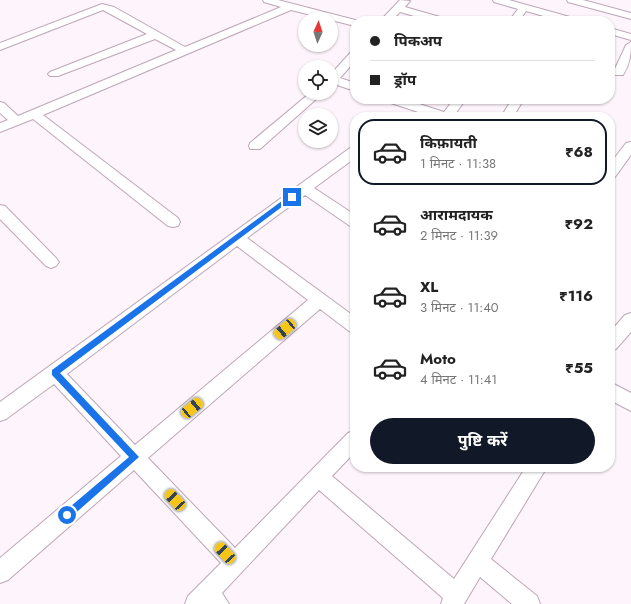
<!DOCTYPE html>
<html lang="hi">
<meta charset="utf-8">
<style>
body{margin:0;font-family:Jost,"Noto Sans Devanagari",sans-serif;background:#f6f6f6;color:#222;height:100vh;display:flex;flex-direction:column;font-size:15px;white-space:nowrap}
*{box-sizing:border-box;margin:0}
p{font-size:13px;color:#767676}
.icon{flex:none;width:22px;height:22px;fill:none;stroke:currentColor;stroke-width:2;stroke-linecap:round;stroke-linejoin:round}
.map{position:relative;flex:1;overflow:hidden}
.side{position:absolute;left:350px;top:112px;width:265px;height:360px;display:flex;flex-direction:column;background:#fff;border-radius:16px;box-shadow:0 1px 3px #0004}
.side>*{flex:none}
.top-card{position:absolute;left:350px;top:16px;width:265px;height:88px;border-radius:16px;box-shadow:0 1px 3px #0004;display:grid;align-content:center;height:88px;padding:0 20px;background:#fff}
.needle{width:26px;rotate:3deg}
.controls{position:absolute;left:298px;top:12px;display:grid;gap:8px}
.controls a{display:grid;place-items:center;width:40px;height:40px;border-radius:50%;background:#fff;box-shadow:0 1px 3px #0004;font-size:20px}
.end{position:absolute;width:18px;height:18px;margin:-9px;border:5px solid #1a73e8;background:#fff;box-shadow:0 0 0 2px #fff}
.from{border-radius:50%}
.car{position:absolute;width:12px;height:24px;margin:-12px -6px;border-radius:5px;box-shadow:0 0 3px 1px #0007;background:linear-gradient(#f5c518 24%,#345 0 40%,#f5c518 0 76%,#345 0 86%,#f5c518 0)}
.top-card b{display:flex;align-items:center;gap:14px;height:38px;font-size:15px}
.top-card b+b{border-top:1px solid #e0e0e0}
.top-card i{width:10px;height:10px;background:#222}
ul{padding:7px 0 0;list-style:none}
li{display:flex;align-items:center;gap:12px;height:66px;margin:0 8px 6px;padding:0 12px;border:2px solid transparent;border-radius:16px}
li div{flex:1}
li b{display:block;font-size:15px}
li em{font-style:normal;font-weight:700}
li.selected{border-color:#111827}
li>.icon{width:36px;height:36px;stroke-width:1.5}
.action{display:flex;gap:8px;margin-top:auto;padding:8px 20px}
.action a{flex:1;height:46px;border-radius:24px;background:#111827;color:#fff;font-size:16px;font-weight:700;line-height:46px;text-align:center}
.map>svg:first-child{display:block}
</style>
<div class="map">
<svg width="631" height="604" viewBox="0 0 631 604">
<rect width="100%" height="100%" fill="#fef4fb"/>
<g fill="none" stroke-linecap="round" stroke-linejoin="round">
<g stroke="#bea6b7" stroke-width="2">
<path id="street" d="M263 0H278L359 21H355V26L291 10 43 115 178 218 180 222 178 226 173 227 168 226 33 119 0 132V123L8 120 0 113V102L4 103 18 116 176 50 155 39 58 76H50L48 74 50 72 147 34 103 10 0 50V43L102 4 114 7 185 47 281 7 264 2Z
M400 0 410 1 405 7 447 19 448 21H432L400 12 391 21H380Z
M493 0H509L577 19 578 21H561L526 11 519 21H509L518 9 494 2Z
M567 0H583L631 13V19L568 2Z
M610 28 631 34V40L610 34Z
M631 42C631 54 630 64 623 75H615L613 73 626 45Z
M355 51V61L340 78 355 83V91L334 84H331V74L351 52Z
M310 93H323L260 149H250L249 146 250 143Z
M386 99H404L444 112 454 99H466L453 117H433L388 102Z
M512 99H524L513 117H501Z
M631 142V155L615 177 610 179V164L626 143Z
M355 147V158L314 188 355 215V227L350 226 305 195 247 238 355 317V333L349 331 320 309 148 458 235 548 348 433 355 430V452L332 476 454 579 526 467H547L491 559 537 596 540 604H512L480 577 464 604H441L443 598 319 490 222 593 229 604H185L188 596 221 563 134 470 8 580 0 583V558L121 456 54 384 6 419 0 421V402L350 148ZM237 246 308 300 135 445 67 374Z
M0 205 5 206 56 258 59 262 56 266 51 268 46 266 0 219Z
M631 313V332L616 349 610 351V332L625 315Z
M610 382 631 393V411L610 400Z"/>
</g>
<use href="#street" fill="#fff" fill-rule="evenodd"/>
</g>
<path fill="#1a73e8" d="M290 195 295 197 60 373 139 457 70 518H64V512L129 457 52 375V370Z"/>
</svg>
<div class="controls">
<a><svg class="needle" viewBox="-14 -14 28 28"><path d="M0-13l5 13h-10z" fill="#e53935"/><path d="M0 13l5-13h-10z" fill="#767676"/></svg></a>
<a><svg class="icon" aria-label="locate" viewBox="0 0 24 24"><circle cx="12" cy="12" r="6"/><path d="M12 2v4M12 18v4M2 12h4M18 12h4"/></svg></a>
<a><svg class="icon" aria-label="layers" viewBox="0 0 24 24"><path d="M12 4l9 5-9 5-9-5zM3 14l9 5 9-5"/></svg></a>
</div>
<i class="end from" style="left:67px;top:515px"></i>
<i class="end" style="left:292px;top:197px"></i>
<i class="car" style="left:285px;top:329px;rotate:230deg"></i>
<i class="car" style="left:192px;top:408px;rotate:50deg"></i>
<i class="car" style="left:175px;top:500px;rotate:317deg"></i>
<i class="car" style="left:225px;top:553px;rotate:317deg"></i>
<div class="top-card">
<b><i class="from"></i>पिकअप</b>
<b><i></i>ड्रॉप</b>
</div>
<section class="side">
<ul>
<li class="selected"><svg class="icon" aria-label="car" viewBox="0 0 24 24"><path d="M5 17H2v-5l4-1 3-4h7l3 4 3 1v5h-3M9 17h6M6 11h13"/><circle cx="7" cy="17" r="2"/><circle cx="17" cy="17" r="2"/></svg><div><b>किफ़ायती</b><p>1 मिनट · 11:38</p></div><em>₹68</em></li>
<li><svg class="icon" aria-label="car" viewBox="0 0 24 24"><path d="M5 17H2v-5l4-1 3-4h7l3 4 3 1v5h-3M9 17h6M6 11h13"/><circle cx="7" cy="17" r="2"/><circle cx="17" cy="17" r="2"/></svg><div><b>आरामदायक</b><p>2 मिनट · 11:39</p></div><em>₹92</em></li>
<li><svg class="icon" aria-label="car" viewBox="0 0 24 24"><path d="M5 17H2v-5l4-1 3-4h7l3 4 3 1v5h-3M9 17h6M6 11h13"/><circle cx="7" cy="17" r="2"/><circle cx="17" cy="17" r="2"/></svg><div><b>XL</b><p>3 मिनट · 11:40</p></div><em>₹116</em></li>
<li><svg class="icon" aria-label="car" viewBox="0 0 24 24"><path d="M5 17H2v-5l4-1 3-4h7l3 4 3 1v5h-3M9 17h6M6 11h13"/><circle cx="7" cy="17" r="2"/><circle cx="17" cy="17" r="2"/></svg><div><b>Moto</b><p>4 मिनट · 11:41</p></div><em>₹55</em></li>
</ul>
<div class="action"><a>पुष्टि करें</a></div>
</section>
</div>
